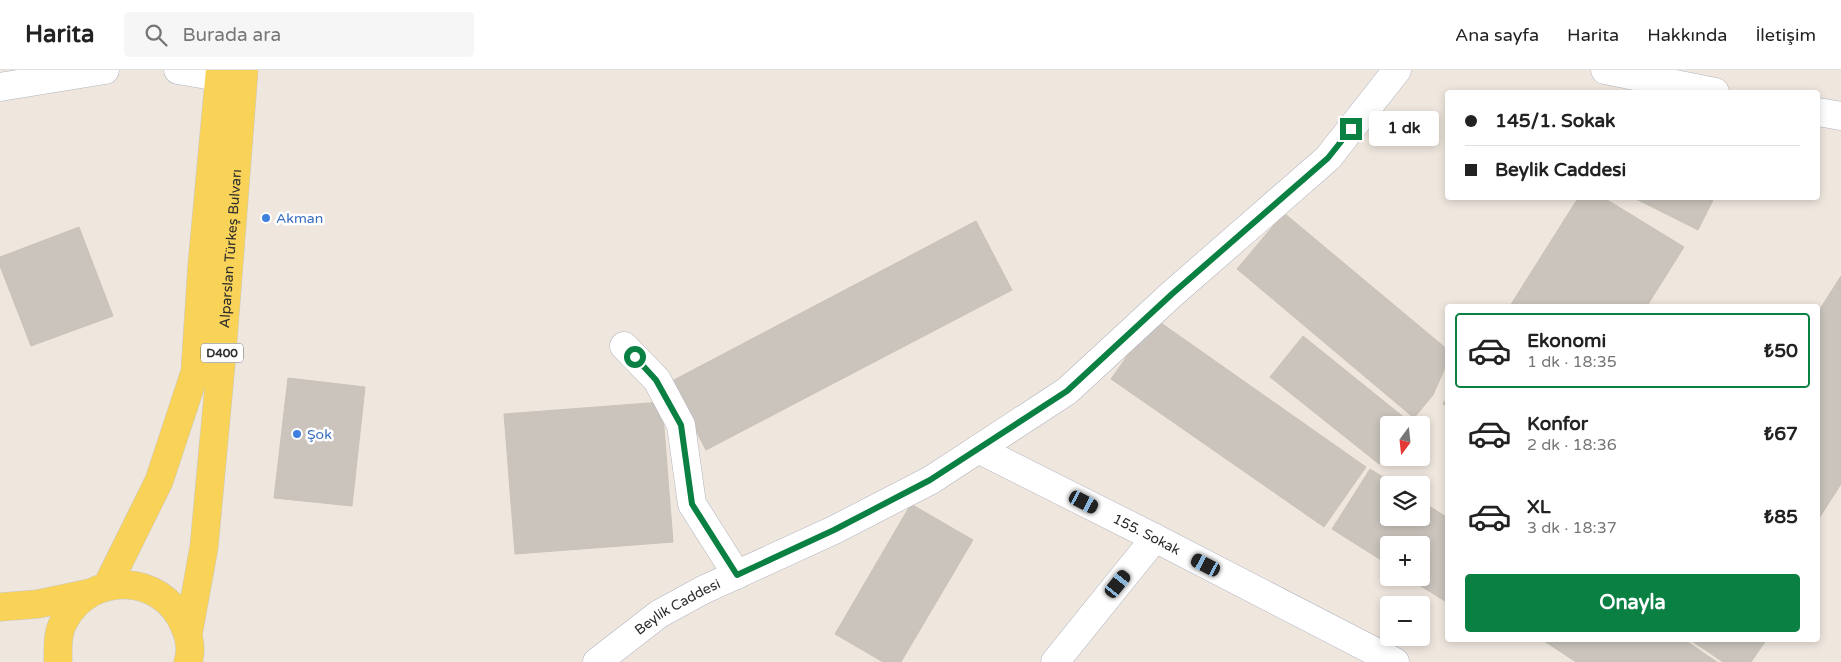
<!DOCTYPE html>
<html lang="tr">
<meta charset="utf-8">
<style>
body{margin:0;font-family:"Varela Round",sans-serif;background:#f6f6f6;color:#222;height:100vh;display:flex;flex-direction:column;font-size:19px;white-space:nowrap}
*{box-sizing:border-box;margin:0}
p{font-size:16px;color:#767676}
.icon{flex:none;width:28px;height:28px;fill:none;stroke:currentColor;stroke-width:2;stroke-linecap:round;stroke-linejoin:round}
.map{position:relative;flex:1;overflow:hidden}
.drawer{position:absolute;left:1445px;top:234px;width:375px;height:338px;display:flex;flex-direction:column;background:#fff;border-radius:5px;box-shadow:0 2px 8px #0003}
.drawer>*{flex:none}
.guide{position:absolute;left:1445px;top:20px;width:375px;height:110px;border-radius:5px;box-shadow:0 2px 8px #0003;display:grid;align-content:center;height:110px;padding:0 20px;background:#fff}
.needle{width:32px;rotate:195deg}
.fabs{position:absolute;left:1380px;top:346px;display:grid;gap:10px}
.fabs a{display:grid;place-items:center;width:50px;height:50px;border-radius:5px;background:#fff;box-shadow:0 2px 8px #0003;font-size:25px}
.end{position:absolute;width:22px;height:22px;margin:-11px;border:6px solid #0b8043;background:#fff;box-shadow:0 0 0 2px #fff}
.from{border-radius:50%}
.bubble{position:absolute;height:35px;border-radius:5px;background:#fff;box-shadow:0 2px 8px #0003;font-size:16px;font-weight:700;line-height:35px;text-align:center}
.car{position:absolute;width:15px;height:30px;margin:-15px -8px;border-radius:6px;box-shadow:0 0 4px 1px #0007;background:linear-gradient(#222 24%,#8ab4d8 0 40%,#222 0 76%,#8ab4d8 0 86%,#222 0)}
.guide b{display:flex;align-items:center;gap:18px;height:48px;font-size:19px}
.guide b+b{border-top:1px solid #e0e0e0}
.guide i{width:12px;height:12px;background:#222}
ul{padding:9px 0 0;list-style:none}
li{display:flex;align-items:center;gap:15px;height:75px;margin:0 10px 8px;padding:0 10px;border:2px solid transparent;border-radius:5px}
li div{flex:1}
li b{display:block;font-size:19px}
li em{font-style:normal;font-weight:700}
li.on{border-color:#0b8043}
li>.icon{width:45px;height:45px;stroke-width:1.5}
.action{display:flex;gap:10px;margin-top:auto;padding:10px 20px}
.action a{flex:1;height:58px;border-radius:5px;background:#0b8043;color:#fff;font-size:20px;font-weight:700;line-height:58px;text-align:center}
header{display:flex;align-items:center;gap:30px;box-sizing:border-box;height:70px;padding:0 25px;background:#fff;border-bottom:1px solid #e0e0e0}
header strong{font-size:24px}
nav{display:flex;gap:28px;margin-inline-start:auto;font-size:18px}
.search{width:350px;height:45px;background:#f6f6f6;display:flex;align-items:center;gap:12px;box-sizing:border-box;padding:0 18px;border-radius:5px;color:#767676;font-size:19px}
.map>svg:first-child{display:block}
</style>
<header>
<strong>Harita</strong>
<div class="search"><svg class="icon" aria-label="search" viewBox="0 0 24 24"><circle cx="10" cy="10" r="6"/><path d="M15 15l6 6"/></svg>Burada ara</div>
<nav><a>Ana sayfa</a><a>Harita</a><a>Hakkında</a><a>İletişim</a></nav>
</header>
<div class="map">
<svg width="1841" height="592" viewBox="0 0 1841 592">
<rect width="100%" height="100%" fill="#efe7de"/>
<path fill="#cac4bd" stroke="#cac3b7" d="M1578 128H1604L1684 177 1647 236H1510Z
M1634 128H1714L1698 160Z
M1284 143 1448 280V291L1433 325 1414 348 1237 199Z
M976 151 1012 220 706 380 670 312Z
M79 157 113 246 31 276 0 196V187Z
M1841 206V414L1818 450V242Z
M1154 248 1366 397 1324 457 1111 309Z
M1303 266 1411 353 1410 355H1389V381L1379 394 1270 307Z
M288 308 365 317 352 436 274 428Z
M1448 326V337L1443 334Z
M662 332 673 472 515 484 504 344Z
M1370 399 1396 415H1389V448H1421V431L1448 448V533L1408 508H1421V475H1389V495L1332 459Z
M911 434 973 470 901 592H883L835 564Z
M1541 569H1683L1717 592H1576Z
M1689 569H1767L1751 592H1723Z"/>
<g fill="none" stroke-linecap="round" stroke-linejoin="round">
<g stroke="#b2b4c0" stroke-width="29">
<g id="street">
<path d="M178 0 219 7"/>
<path d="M1605 0 1715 22"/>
<path d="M0 17 105 0"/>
<path d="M1818 42 1841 46"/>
<path d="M624 276 657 310 681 355 692 434 737 505"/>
<path id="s1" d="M978 379 1155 468 1395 592"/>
<path id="s2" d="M597 592 659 544 703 520 834 460 931 410 1067 321 1172 224 1328 88 1397 0"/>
<path d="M1055 592 1155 468"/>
</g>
</g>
<g stroke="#c8c8c8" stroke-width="29">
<g id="primary">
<path d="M107 516 159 411 195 302 202 195 220 0"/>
<path d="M0 537 38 534 90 523"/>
<path id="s3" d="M188 565 204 477 222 283 244 0"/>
<path d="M58 592C58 578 57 563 64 551 90 501 162 503 184 555 189 566 192 580 188 592"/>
</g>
</g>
<use href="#street" stroke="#fff" stroke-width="28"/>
<use href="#primary" stroke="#f9d358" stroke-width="28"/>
</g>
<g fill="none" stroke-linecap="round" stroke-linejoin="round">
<path stroke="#0b8043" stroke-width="6" d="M635 287 656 310 681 355 692 434 737 505 834 460 930 410 1067 321 1172 224 1328 88 1351 59"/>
</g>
<g fill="#3f7fe0" stroke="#fff" stroke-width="2">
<circle cx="266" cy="148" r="5"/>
<circle cx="297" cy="364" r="5"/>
</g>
<g text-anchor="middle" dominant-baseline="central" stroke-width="5" stroke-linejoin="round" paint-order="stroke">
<rect fill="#fff" stroke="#6b6b6b" stroke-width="1" x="201" y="273.5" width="42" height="19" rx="4"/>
<g font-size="12" font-weight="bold" fill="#2c2c2c">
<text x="222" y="283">D400</text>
</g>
<g font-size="14" fill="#366cbe" stroke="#fff" text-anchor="start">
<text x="276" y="148">Akman</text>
<text x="307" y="364">Şok</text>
</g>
<g font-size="14" fill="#2c2c2c" stroke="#fff">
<text stroke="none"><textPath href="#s3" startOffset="389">Alparslan Türkeş Bulvarı</textPath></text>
<text stroke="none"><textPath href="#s1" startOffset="189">155. Sokak</textPath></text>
<text stroke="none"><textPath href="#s2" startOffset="98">Beylik Caddesi</textPath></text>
</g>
</g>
</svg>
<div class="fabs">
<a><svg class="needle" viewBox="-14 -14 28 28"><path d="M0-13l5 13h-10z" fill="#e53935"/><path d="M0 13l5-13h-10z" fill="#767676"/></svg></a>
<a><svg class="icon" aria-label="layers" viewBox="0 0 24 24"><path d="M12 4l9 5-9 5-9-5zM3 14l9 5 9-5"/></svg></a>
<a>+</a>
<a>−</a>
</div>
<i class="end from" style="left:635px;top:287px"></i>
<i class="end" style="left:1351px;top:59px"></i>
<div class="bubble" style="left:1369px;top:41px;width:70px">1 dk</div>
<i class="car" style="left:1084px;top:432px;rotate:117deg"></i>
<i class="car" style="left:1206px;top:495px;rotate:297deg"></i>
<i class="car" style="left:1118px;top:514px;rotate:39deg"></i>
<div class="guide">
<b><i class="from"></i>145/1. Sokak</b>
<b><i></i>Beylik Caddesi</b>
</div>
<section class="drawer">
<ul>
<li class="on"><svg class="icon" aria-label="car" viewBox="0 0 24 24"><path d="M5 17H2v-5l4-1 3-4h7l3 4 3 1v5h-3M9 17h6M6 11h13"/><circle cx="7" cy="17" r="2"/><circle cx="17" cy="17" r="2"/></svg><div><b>Ekonomi</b><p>1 dk · 18:35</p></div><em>₺50</em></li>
<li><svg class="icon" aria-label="car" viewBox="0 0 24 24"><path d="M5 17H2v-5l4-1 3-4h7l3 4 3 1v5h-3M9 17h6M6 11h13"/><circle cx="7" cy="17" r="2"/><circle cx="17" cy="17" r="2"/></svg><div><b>Konfor</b><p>2 dk · 18:36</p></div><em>₺67</em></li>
<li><svg class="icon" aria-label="car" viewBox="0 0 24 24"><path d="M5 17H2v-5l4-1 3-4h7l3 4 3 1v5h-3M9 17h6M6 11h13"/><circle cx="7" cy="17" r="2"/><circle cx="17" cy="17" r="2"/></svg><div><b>XL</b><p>3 dk · 18:37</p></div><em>₺85</em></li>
</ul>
<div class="action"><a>Onayla</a></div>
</section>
</div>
